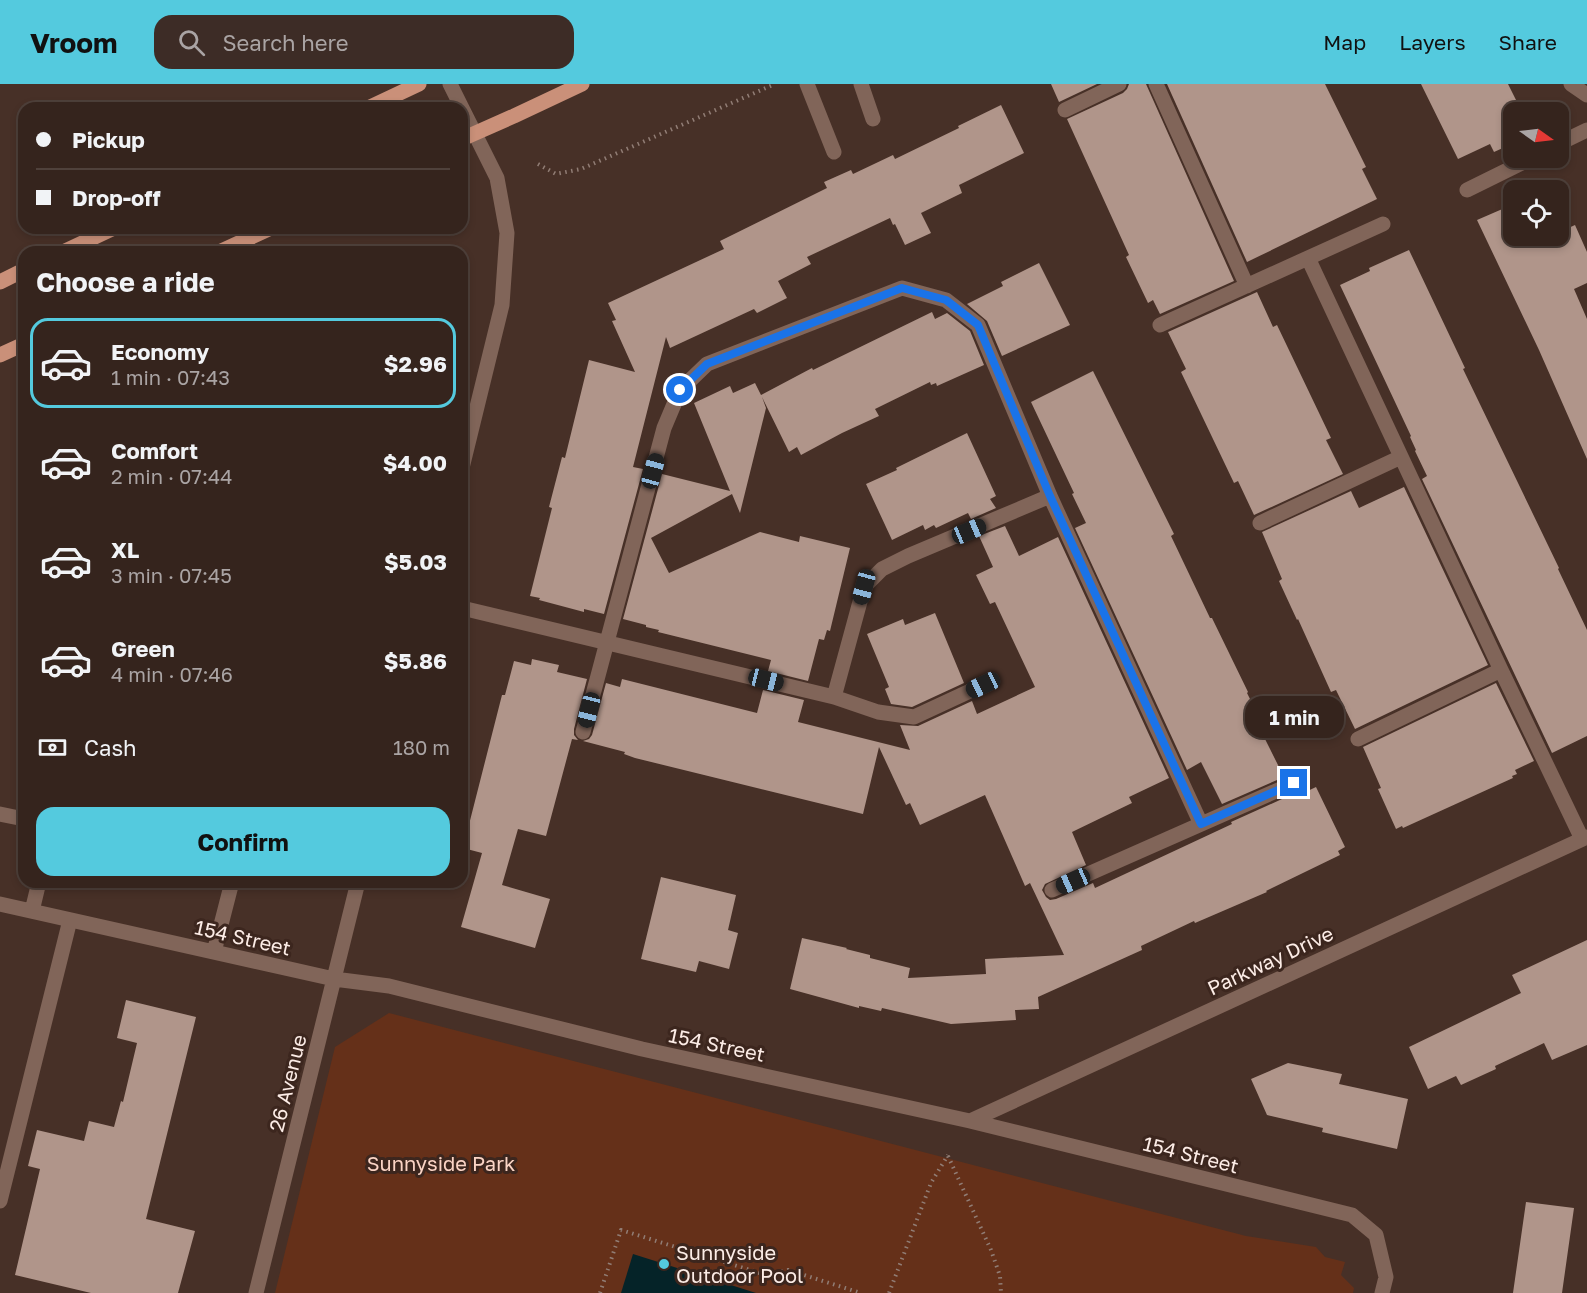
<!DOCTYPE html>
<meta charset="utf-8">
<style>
body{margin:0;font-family:"Golos Text",sans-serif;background:#3d2c26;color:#f1f3f6;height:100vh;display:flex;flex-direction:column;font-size:22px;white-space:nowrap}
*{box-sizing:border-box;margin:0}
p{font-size:20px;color:#aaa4a4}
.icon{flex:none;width:33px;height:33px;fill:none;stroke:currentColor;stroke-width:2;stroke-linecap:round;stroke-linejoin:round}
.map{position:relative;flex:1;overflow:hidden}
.side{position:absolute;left:18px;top:162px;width:450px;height:642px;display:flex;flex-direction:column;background:#35241d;border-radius:18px;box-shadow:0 3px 9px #0003,0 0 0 2px #4f413b}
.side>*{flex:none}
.banner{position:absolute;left:18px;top:18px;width:450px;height:132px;border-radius:18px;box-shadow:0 3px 9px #0003,0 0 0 2px #4f413b;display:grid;align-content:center;height:132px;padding:0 18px;background:#35241d}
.needle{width:39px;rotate:104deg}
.controls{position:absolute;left:1503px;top:18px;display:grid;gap:12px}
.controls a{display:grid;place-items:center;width:66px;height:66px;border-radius:12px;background:#35241d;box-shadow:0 3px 9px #0003,0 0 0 2px #4f413b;font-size:30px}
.end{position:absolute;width:27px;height:27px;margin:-14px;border:8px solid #1a73e8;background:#fff;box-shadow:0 0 0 3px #fff}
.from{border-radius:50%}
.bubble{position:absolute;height:42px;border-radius:18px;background:#35241d;box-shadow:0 3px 9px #0003,0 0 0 2px #4f413b;font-size:20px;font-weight:700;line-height:42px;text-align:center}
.car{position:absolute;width:18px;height:36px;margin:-18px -9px;border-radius:8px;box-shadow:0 0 4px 2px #0007;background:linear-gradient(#222 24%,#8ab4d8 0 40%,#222 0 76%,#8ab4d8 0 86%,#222 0)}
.banner b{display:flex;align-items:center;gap:21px;height:57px;font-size:22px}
.banner b+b{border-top:2px solid #4f413b}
.banner i{width:15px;height:15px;background:#f1f3f6}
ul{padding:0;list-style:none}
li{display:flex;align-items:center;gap:18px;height:90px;margin:0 12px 9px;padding:0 6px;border:3px solid transparent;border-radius:18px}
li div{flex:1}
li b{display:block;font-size:22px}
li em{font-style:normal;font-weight:700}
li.selected{border-color:#54cade}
li>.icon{width:54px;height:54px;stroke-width:1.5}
h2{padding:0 18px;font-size:27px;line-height:72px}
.pay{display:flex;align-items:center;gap:15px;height:66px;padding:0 18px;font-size:22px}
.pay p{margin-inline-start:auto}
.action{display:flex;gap:12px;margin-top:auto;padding:12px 18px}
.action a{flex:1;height:69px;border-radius:18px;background:#54cade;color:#111;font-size:24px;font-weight:700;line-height:69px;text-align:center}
header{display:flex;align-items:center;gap:36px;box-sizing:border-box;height:84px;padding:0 30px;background:#54cade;color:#111}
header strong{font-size:28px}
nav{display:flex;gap:33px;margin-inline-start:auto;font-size:21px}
.search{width:420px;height:54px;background:#3d2c26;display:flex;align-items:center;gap:15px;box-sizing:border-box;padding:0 21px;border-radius:18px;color:#aaa4a4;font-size:22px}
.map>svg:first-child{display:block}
</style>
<header>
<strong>Vroom</strong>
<div class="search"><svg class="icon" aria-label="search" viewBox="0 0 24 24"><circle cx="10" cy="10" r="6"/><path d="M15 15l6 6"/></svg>Search here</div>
<nav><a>Map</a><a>Layers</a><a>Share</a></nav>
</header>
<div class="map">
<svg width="1587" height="1209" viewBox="0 0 1587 1209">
<rect width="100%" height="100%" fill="#473027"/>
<path fill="#653019" d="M389 929 1246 1152 1316 1163 1325 1173 1345 1178 1341 1191 1354 1204 1353 1209H275L335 963Z"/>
<path fill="#052328" d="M633 1170 756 1209H621Z"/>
<path fill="#b0958a" d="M1051 0H1097L1059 18Z
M1129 0H1146L1234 197 1160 230 1153 216 1148 219 1126 173 1129 171 1067 35 1123 9 1127 5Z
M1167 0H1325L1366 83 1362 85 1377 115 1247 178Z
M1421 0H1508L1522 28H1509L1514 37V59L1494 68 1490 60 1458 75Z
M1001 21 1024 69 959 101 962 109 921 129 931 149 905 161 895 140 893 141 890 134 807 173 811 180 778 197 787 214 757 229 754 225 670 264 666 253 633 383 643 385 604 530 584 525V528L539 516 540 514 530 512 552 424 549 423 562 373 565 374 589 276 635 288 612 237 616 236 608 219 724 165 720 157 827 104 824 98 851 86 853 90 893 71 895 75 959 44 958 42Z
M1507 123 1512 135H1514V152H1558V133L1564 146 1575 141 1587 168V199L1574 205 1587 235V375L1539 266 1477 136Z
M1409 166 1465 284 1463 285 1559 484 1558 485 1587 546V652L1552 669 1422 395 1427 392 1415 367 1416 366 1410 353 1411 352 1340 201 1370 187 1369 184Z
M1039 179 1070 241 1002 272 987 237 967 220 1003 202 1001 198Z
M1257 208 1273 243 1277 241 1331 354 1326 356 1343 390 1254 431 1238 397 1234 399 1181 288 1186 285 1168 248Z
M932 228 935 235 947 229 970 247 984 281 937 302 936 299 931 301 930 298 875 325 879 332 842 349 801 371 797 363 789 368 762 313 766 324 740 429 732 410 651 454 669 489 760 448 799 458 800 452 850 464 830 547 827 546 824 556 819 555 808 597 768 587 771 576 658 548 659 546 646 543V541L623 535 662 390 730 407 694 319 730 302 733 309 755 299 761 311 812 284 813 286Z
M1093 287 1174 450 1171 452 1210 534H1212L1248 608 1247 609 1264 643 1260 645 1284 693 1222 720 1201 678 1187 686 1075 444 1086 439 1072 410 1074 409 1031 318Z
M967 349 996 412 990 415 996 424 971 435 968 429 936 444 934 441 925 446 923 441 892 456 866 400 897 386 896 384Z
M1404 403 1488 581 1355 645 1336 606 1331 608 1298 535 1297 536 1279 497 1282 495 1262 448 1351 407 1359 424Z
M1005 442 1019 472 1058 453 1169 694 1129 713 1132 719 1072 748 1086 781 1045 800 1042 806 1046 813 1050 816 1056 815 1093 799 1095 804 1232 740 1231 738 1293 710 1295 713 1316 703 1345 763 1338 767 1340 771 1266 807 1267 808 1195 839 1194 837 1141 862 1142 866 1038 913 1039 925 1015 926 1016 936 951 940 882 924 881 927 859 922V924L790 905 802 854 847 864 846 865 870 871V874L910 884 908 894 986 890 985 875 1064 871 1030 799 1025 802 985 711 920 741 910 719 906 721 879 663 863 730 635 674 624 670 625 668 583 657 589 655 592 651 606 599 620 603 622 595 757 629 763 606 804 616 798 638 910 666 900 641 918 642 972 617 977 630 1035 603 995 518 990 520 976 491 993 483 979 452Z
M935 529 964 599 912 623 891 620 885 605 889 603 867 550 903 535 905 541Z
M532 575 559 581 557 588 587 595 574 645V651L578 656 572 655 546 752 518 745 502 801 550 815 535 864 461 843 482 769 463 764 502 611H505L514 577 531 581Z
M1496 599 1534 677 1515 686 1517 690 1512 692 1513 694 1403 744 1402 742 1396 745 1378 705 1381 704 1363 663Z
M661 793 736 811 728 846 738 849 729 885 699 877 696 888 641 875Z
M1587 856V961L1552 976 1544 959 1495 982 1496 985 1461 1001 1456 992 1428 1005 1409 963 1521 909 1512 891Z
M126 916 196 933 146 1135 195 1147 178 1209H91L15 1191 40 1085 28 1082 37 1046 84 1057 89 1037 114 1043 121 1017 123 1018 137 959 117 954Z
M1288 979 1342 990 1339 1000 1408 1015 1397 1065 1322 1048 1323 1044 1267 1031 1251 995Z
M1526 1118 1574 1124 1562 1209H1513Z"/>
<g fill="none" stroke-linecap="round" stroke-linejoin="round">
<path stroke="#917d75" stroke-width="4" stroke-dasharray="1.5 4.5" stroke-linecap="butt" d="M538 80 556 90 581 85 775 0
M948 1072 991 1166 1000 1192 1001 1209
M600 1209 621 1146 766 1191 788 1186 861 1209
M889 1209 931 1099 948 1071"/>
<path stroke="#816559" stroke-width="15" d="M450 0 462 24
M807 0 834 68
M861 0 873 35
M1156 0 1247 202
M1571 0 1587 11
M462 24 497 94 507 149 502 221 462 384
M1065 26 1119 0
M1558 60 1587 46
M1467 106 1532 74
M1308 174 1501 586 1582 755
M1160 241 1383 140
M1260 439 1401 373
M462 524 834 613 878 628 914 633 983 601
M834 613 864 503 882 485 908 472 1050 412
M583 648 664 344 680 306 707 280 902 204 946 216 978 241 1050 412 1201 740
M1358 655 1501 586
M0 730 24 735
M1052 806 1294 699
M0 820 334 895 389 902 642 965 970 1037 1352 1131 1376 1151 1386 1193 1382 1209
M32 827 39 798
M214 868 232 798
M970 1037 1587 753
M0 1117 70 836
M256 1209 358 798"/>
<path stroke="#ca9079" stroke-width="15" d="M368 24 419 0
M462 55 514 32 582 0
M63 168 114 144
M219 168 271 144
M0 198 24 186
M0 271 24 260"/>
</g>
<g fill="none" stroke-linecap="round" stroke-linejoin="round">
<path stroke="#1a73e8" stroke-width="8" d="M680 306 707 280 902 204 946 216 978 241 1050 412 1201 740 1294 699"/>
</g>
<circle fill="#54cade" stroke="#3c261e" stroke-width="2" cx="664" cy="1180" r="6"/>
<g text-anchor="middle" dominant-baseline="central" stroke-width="6" stroke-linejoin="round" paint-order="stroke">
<g font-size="20" fill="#fcece6" stroke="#3c261e">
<text transform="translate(243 853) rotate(13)">154 Street</text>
<text transform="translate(1270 876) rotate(-25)">Parkway Drive</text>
<text transform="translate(717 960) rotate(12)">154 Street</text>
<text transform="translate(287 999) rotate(-76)">26 Avenue</text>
<text transform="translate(1191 1070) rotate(14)">154 Street</text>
</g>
<g font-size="20" fill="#fbd4c5" stroke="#3c261e">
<text x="441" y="1079">Sunnyside Park</text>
</g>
<g font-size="20" fill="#fcece6" stroke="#3c261e" text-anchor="start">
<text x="676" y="1168">Sunnyside<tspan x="676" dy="23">Outdoor Pool</tspan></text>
</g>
</g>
</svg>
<div class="controls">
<a><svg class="needle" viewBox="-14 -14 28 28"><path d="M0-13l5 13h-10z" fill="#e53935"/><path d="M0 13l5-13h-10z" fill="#aaa4a4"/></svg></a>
<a><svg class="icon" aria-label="locate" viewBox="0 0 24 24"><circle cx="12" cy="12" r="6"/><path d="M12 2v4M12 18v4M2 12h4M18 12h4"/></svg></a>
</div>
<i class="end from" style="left:680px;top:306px"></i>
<i class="end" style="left:1294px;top:699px"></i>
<div class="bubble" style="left:1245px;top:612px;width:99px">1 min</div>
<i class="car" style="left:653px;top:387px;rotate:15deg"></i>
<i class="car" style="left:969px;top:447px;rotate:67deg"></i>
<i class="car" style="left:864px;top:503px;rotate:195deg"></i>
<i class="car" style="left:766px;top:596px;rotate:104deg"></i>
<i class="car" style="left:983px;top:601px;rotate:245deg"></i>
<i class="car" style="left:589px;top:626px;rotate:194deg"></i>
<i class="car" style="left:1073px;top:797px;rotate:246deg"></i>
<div class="banner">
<b><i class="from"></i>Pickup</b>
<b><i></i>Drop-off</b>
</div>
<section class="side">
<h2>Choose a ride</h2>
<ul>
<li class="selected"><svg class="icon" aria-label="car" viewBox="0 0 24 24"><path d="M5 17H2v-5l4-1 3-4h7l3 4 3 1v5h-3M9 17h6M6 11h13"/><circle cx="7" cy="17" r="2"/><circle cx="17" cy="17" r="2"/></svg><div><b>Economy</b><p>1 min · 07:43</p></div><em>$2.96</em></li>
<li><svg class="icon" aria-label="car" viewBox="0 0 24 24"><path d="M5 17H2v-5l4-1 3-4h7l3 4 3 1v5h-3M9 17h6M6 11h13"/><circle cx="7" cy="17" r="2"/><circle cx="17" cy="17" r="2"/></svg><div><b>Comfort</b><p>2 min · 07:44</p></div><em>$4.00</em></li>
<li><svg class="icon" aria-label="car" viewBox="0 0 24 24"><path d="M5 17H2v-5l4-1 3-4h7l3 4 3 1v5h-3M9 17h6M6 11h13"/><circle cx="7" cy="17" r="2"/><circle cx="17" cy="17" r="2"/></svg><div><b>XL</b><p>3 min · 07:45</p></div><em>$5.03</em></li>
<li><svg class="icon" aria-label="car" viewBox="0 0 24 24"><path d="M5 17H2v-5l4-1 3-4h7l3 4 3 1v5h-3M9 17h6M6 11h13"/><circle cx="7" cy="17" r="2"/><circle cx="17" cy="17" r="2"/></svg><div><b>Green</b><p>4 min · 07:46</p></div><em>$5.86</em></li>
</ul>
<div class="pay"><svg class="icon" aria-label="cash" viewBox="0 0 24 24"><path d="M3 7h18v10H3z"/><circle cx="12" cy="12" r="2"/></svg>Cash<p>180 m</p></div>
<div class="action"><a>Confirm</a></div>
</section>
</div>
